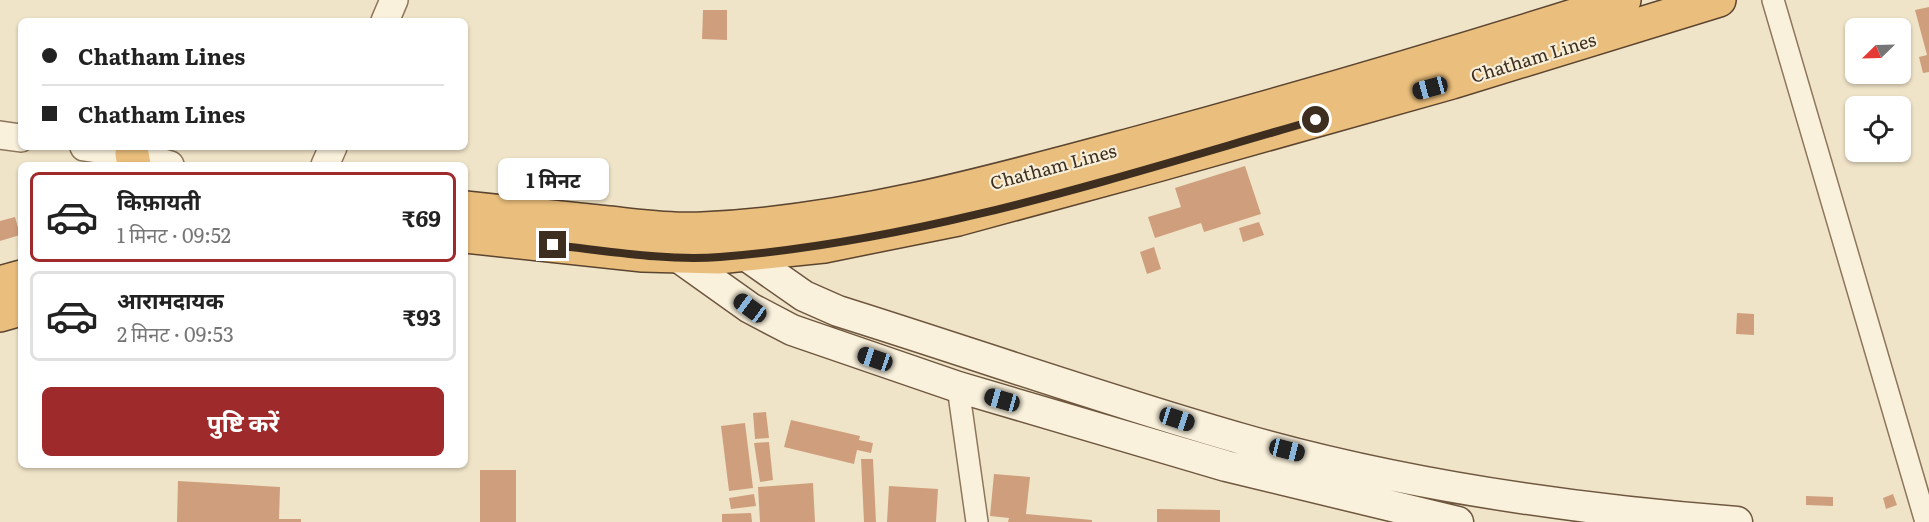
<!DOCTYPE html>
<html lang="hi">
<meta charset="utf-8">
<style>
body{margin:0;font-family:Literata,"Noto Sans Devanagari",serif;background:#f2f2f2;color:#222;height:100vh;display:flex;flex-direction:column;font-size:22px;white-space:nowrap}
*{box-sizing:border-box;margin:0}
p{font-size:20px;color:#767676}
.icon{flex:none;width:33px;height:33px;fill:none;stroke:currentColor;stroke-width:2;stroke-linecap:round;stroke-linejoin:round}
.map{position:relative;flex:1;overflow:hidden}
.details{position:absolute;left:18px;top:162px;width:450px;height:306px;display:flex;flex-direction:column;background:#fff;border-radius:9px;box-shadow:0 2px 4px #0004}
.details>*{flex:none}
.guide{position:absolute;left:18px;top:18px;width:450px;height:132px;border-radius:9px;box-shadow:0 2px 4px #0004;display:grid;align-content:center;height:132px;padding:0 24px;background:#fff}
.needle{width:39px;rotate:247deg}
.tools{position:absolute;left:1845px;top:18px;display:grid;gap:12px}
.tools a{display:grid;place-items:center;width:66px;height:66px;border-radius:9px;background:#fff;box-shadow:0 2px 4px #0004;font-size:30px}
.end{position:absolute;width:27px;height:27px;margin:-14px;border:8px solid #3d2e20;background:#fff;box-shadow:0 0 0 3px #fff}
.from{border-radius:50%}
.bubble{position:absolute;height:42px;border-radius:9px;background:#fff;box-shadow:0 2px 4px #0004;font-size:20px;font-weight:700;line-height:42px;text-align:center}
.car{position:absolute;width:18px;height:36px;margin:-18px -9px;border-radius:8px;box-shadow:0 0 4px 2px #0007;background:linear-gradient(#222 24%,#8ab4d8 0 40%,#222 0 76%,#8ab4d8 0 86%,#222 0)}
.guide b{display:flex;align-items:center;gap:21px;height:57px;font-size:22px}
.guide b+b{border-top:2px solid #e0e0e0}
.guide i{width:15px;height:15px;background:#222}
ul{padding:10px 0 0;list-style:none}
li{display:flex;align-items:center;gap:18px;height:90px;margin:0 12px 9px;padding:0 12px;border:3px solid #e0e0e0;border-radius:9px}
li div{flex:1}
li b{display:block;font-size:22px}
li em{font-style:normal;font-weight:700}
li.selected{border-color:#9e2a2b}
li>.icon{width:54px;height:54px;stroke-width:1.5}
.button{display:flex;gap:12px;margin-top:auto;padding:12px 24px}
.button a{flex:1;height:69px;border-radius:9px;background:#9e2a2b;color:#fff;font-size:24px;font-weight:700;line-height:69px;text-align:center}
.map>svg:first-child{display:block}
</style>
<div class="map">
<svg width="1929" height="522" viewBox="0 0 1929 522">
<rect width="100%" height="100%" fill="#f0e4c8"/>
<path fill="#cf9f7d" d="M1929 7V72L1923 73 1919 57 1927 55 1915 10Z
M703 10H727V40L702 39Z
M1245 166 1261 214 1204 232 1201 223 1155 238 1148 217 1181 207 1175 188Z
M15 217 20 235 0 241V221Z
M1259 222 1264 235 1243 242 1239 228Z
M1154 247 1161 269 1147 274 1140 252Z
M1737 313 1754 314V335L1736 334Z
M766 412 769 438 755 439 753 413Z
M791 420 860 436 859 440 873 443 871 453 857 450 854 464 784 447Z
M745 423 753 488 729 491 721 426Z
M769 442 773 480 760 482 754 443Z
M861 459H873L876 522H864Z
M480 470H516V522H480Z
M994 474 1030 477 1026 514 1092 520V522H1008L1009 518 990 516Z
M178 481 280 487 279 519H301V522H177Z
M813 483 815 522H760L758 487Z
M889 486 938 489 936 522H887Z
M754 494 756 506 731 509 729 498Z
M1893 494 1897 505 1886 509 1883 498Z
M1806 496 1833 497V506L1806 505Z
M1157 509 1220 510V522H1157Z
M751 513 752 522H722V514Z"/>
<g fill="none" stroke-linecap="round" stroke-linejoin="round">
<g stroke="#8d765c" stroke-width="24">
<path id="minor" d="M1773 0 1926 522
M958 387 977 522"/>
</g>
<g stroke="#8d765c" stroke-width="30">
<path id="tertiary" d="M385 21 394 0
M0 135 21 138
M84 147 132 154 170 165
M325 165 333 147"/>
</g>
<g stroke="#6f573f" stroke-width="33">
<path id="secondary" d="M744 254 804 296 838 311C972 353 1106 400 1242 439 1402 485 1570 509 1737 522
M677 256 750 308 792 330 958 387 1226 466 1458 522"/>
</g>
<g stroke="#5b4430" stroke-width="36">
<path id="trunk" d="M132 154 134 165
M465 208C513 213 560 218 608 223 639 226 672 231 703 229 853 222 998 181 1142 142 1304 98 1464 51 1624 0
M465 236 643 255 718 257 824 246 958 219 1157 165 1452 82 1719 0
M0 283 21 277
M0 315 21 309"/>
</g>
<use href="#minor" stroke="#faf1dc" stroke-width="21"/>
<use href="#tertiary" stroke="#faf1dc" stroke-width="27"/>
<use href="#secondary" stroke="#faf1dc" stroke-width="30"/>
<use href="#trunk" stroke="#eabe7c" stroke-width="33"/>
</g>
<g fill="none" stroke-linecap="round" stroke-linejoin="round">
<path stroke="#3d2e20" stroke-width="8" d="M553 245C608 251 665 261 720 257 924 241 1120 176 1316 120"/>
</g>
<g text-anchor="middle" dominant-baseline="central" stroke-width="4.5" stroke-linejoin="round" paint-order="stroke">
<g font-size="18" fill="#3d2e20" stroke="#f7eed8">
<text transform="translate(1533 57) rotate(-17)">Chatham Lines</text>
<text transform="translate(1053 166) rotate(-15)">Chatham Lines</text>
</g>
</g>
</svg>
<div class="tools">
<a><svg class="needle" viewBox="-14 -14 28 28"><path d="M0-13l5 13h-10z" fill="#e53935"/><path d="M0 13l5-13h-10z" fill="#767676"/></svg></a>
<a><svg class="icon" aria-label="locate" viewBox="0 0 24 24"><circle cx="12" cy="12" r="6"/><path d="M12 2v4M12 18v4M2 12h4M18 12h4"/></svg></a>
</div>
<i class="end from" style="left:1316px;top:120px"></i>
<i class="end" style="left:553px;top:245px"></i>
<div class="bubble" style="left:498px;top:158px;width:111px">1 मिनट</div>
<i class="car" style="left:1430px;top:88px;rotate:255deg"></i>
<i class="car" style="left:750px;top:308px;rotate:306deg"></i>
<i class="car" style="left:875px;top:359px;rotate:289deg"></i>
<i class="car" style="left:1002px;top:400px;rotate:286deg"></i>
<i class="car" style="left:1177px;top:419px;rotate:108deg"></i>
<i class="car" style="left:1287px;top:450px;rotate:104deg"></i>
<div class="guide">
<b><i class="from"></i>Chatham Lines</b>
<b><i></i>Chatham Lines</b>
</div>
<section class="details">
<ul>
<li class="selected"><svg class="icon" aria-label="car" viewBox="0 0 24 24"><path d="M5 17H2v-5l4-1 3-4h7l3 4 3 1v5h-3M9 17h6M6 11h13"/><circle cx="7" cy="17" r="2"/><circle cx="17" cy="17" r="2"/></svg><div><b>किफ़ायती</b><p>1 मिनट · 09:52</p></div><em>₹69</em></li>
<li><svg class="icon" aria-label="car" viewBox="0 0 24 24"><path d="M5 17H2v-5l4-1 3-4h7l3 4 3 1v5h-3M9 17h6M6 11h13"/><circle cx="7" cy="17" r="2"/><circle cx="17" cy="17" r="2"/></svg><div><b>आरामदायक</b><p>2 मिनट · 09:53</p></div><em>₹93</em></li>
</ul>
<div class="button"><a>पुष्टि करें</a></div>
</section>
</div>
